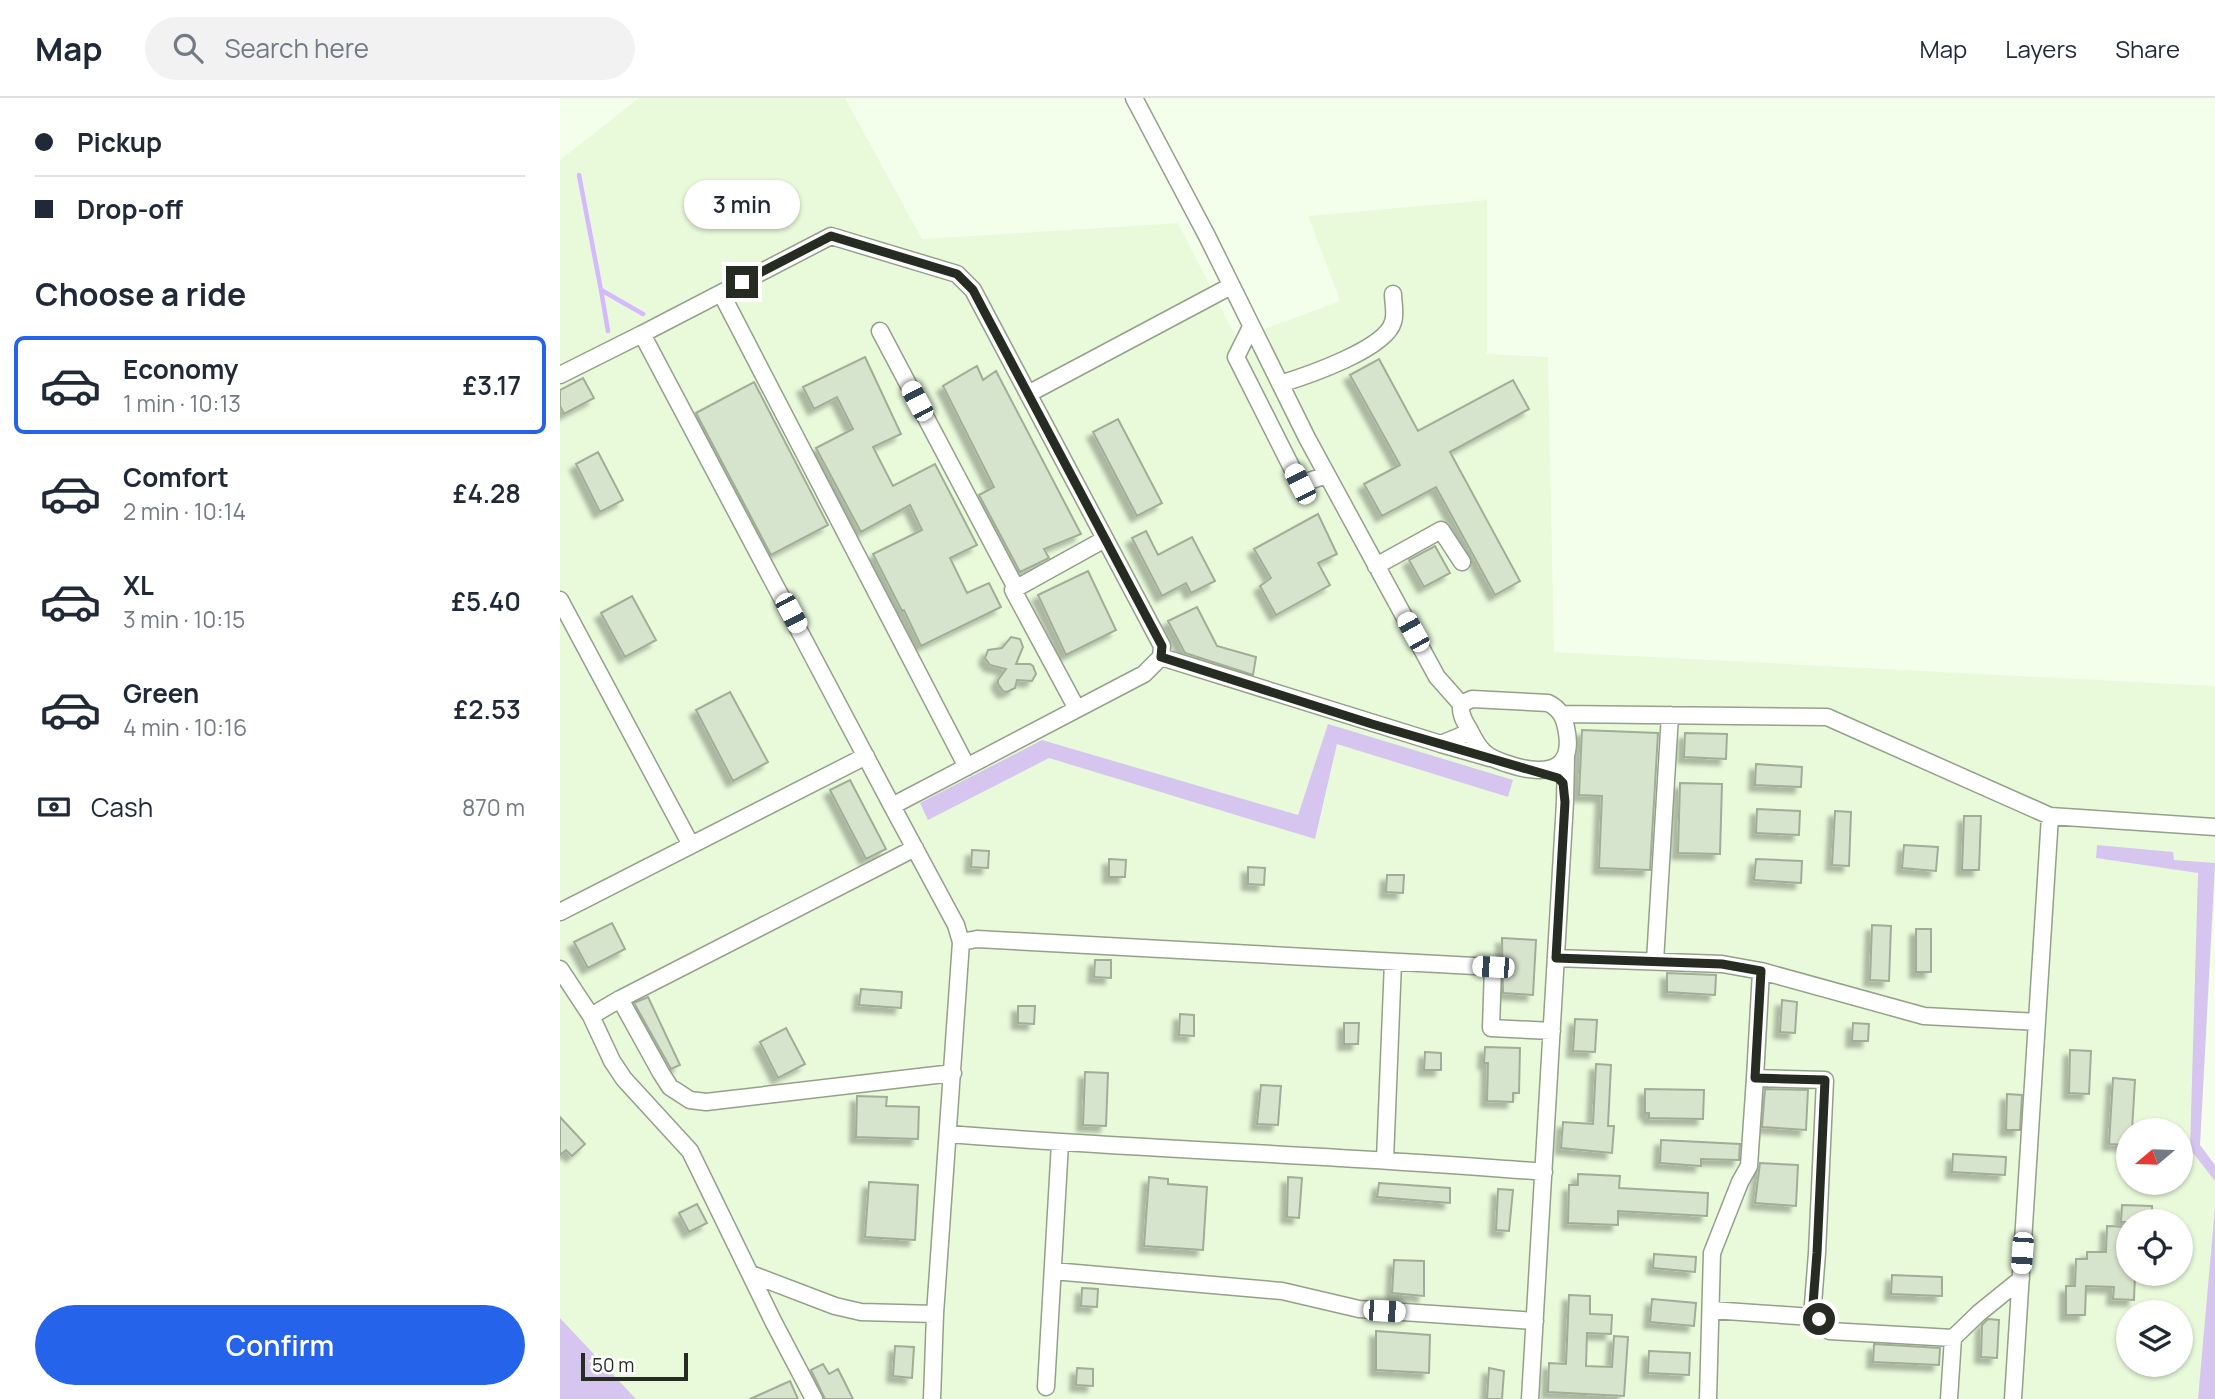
<!DOCTYPE html>
<meta charset="utf-8">
<style>
body{margin:0;font-family:Manrope,sans-serif;background:#f2f2f3;color:#1f2937;height:100vh;display:flex;flex-direction:column;font-size:26px;white-space:nowrap}
*{box-sizing:border-box;margin:0}
p{font-size:23px;color:#747a83}
.icon{flex:none;width:38px;height:38px;fill:none;stroke:currentColor;stroke-width:2;stroke-linecap:round;stroke-linejoin:round}
.map{position:relative;flex:1;overflow:hidden}
.details{display:flex;flex-direction:column;background:#fff;width:560px}
.details>*{flex:none}
.guide{display:grid;align-content:center;height:154px;padding:0 35px;background:#fff}
.needle{width:46px;rotate:251deg}
.buttons{position:absolute;left:1556px;top:1020px;display:grid;gap:14px}
.buttons a{display:grid;place-items:center;width:77px;height:77px;border-radius:50%;background:#fff;box-shadow:0 2px 5px #0004;font-size:35px}
.scale{position:absolute;left:21px;bottom:18px;width:107px;box-sizing:border-box;padding-left:7px;border:4px solid #272c23;border-top:0;font-size:19px;line-height:24px;white-space:nowrap;color:#272c23;-webkit-text-stroke:5px #fff;paint-order:stroke}
.end{position:absolute;width:32px;height:32px;margin:-16px;border:9px solid #272c23;background:#fff;box-shadow:0 0 0 4px #fff}
.from{border-radius:50%}
.bubble{position:absolute;height:49px;border-radius:24px;background:#fff;box-shadow:0 2px 5px #0004;font-size:23px;font-weight:600;line-height:49px;text-align:center}
.car{position:absolute;width:21px;height:42px;margin:-21px -10px;border-radius:9px;box-shadow:0 0 5px 2px #0007;background:linear-gradient(#fff 24%,#345 0 40%,#fff 0 76%,#345 0 86%,#fff 0)}
.guide b{display:flex;align-items:center;gap:24px;height:66px;font-size:26px}
.guide b+b{border-top:2px solid #e0e1e3}
.guide i{width:18px;height:18px;background:#1f2937}
ul{padding:0;list-style:none}
li{display:flex;align-items:center;gap:21px;height:98px;margin:0 14px 10px;padding:0 21px;border:4px solid transparent;border-radius:10px}
li div{flex:1}
li b{display:block;font-size:26px}
li em{font-style:normal;font-weight:600}
li.active{border-color:#2563eb}
li>.icon{width:63px;height:63px;stroke-width:1.5}
h2{padding:0 35px;font-size:32px;line-height:84px}
.pay{display:flex;align-items:center;gap:18px;height:77px;padding:0 35px;font-size:26px}
.pay p{margin-inline-start:auto}
.action{display:flex;gap:14px;margin-top:auto;padding:14px 35px}
.action a{flex:1;height:80px;border-radius:42px;background:#2563eb;color:#fff;font-size:28px;font-weight:600;line-height:80px;text-align:center}
header{display:flex;align-items:center;gap:42px;box-sizing:border-box;height:98px;padding:0 35px;background:#fff;border-bottom:2px solid #e0e1e3}
header strong{font-size:33px}
nav{display:flex;gap:38px;margin-inline-start:auto;font-size:24px}
.search{width:490px;height:63px;background:#f2f2f3;display:flex;align-items:center;gap:18px;box-sizing:border-box;padding:0 24px;border-radius:38px;color:#747a83;font-size:26px}
main{display:flex;flex:1;min-height:0}
.map>svg:first-child{display:block}
</style>
<header>
<strong>Map</strong>
<div class="search"><svg class="icon" aria-label="search" viewBox="0 0 24 24"><circle cx="10" cy="10" r="6"/><path d="M15 15l6 6"/></svg>Search here</div>
<nav><a>Map</a><a>Layers</a><a>Share</a></nav>
</header>
<main>
<section class="details">
<div class="guide">
<b><i class="from"></i>Pickup</b>
<b><i></i>Drop-off</b>
</div>
<h2>Choose a ride</h2>
<ul>
<li class="active"><svg class="icon" aria-label="car" viewBox="0 0 24 24"><path d="M5 17H2v-5l4-1 3-4h7l3 4 3 1v5h-3M9 17h6M6 11h13"/><circle cx="7" cy="17" r="2"/><circle cx="17" cy="17" r="2"/></svg><div><b>Economy</b><p>1 min · 10:13</p></div><em>£3.17</em></li>
<li><svg class="icon" aria-label="car" viewBox="0 0 24 24"><path d="M5 17H2v-5l4-1 3-4h7l3 4 3 1v5h-3M9 17h6M6 11h13"/><circle cx="7" cy="17" r="2"/><circle cx="17" cy="17" r="2"/></svg><div><b>Comfort</b><p>2 min · 10:14</p></div><em>£4.28</em></li>
<li><svg class="icon" aria-label="car" viewBox="0 0 24 24"><path d="M5 17H2v-5l4-1 3-4h7l3 4 3 1v5h-3M9 17h6M6 11h13"/><circle cx="7" cy="17" r="2"/><circle cx="17" cy="17" r="2"/></svg><div><b>XL</b><p>3 min · 10:15</p></div><em>£5.40</em></li>
<li><svg class="icon" aria-label="car" viewBox="0 0 24 24"><path d="M5 17H2v-5l4-1 3-4h7l3 4 3 1v5h-3M9 17h6M6 11h13"/><circle cx="7" cy="17" r="2"/><circle cx="17" cy="17" r="2"/></svg><div><b>Green</b><p>4 min · 10:16</p></div><em>£2.53</em></li>
</ul>
<div class="pay"><svg class="icon" aria-label="cash" viewBox="0 0 24 24"><path d="M3 7h18v10H3z"/><circle cx="12" cy="12" r="2"/></svg>Cash<p>870 m</p></div>
<div class="action"><a>Confirm</a></div>
</section>
<div class="map">
<svg width="1655" height="1301" viewBox="0 0 1655 1301">
<defs>
<filter id="shadow"><feDropShadow dx="-6" dy="6" stdDeviation="2" flood-color="#0004"/></filter>
</defs>
<rect width="100%" height="100%" fill="#f4ffeb"/>
<path fill="#e9fadb" fill-rule="evenodd" d="M79 0H285L362 141 618 125 677 241 780 203 748 118 927 102V256L988 259 994 554 1655 588V786L1640 1047 1655 1067V1301H60L0 1235V62ZM1568 1032H1620V1085H1568ZM1568 1124H1620V1176H1568ZM1568 1214H1620V1267H1568Z"/>
<path fill="#d6c6ef" d="M768 626 953 682 948 699 777 646 755 741 489 660 368 722 360 705 482 642 738 717Z
M1537 747 1613 754 1614 762 1655 765 1640 1047 1655 1067V1083L1630 1051 1638 775 1536 760Z
M1655 1109V1301H1638Z
M0 1220 76 1301H0Z"/>
<g fill="none" stroke-linecap="round" stroke-linejoin="round">
<path stroke="#d5b9fd" stroke-width="4.5" d="M19 77 41 192 83 216
M41 192 48 233"/>
</g>
<path fill="#d7e4cd" stroke="#a1ad97" stroke-width="2" filter="url(#shadow)" d="M305 259 341 336 313 349 333 388 375 366 417 447 390 460 407 495 429 485 441 509 361 548 344 512 342 513 313 456 362 432 350 407 301 434 256 350 293 331 277 299 254 311 243 289Z
M819 261 858 333 953 282 969 311 890 354 960 483 935 497 876 389 822 418 804 386 840 367 790 277Z
M417 268 423 282 436 273 521 436 484 451 489 460 460 474 419 397 434 389 383 288Z
M23 280 34 300 4 316 0 308V292Z
M194 284 268 427 211 457 136 315Z
M558 321 602 405 577 418 533 334Z
M38 354 63 402 40 414 16 366Z
M758 416 777 456 758 465 770 487 716 517 700 488 711 480 694 451Z
M586 433 598 457 632 439 655 483 631 495 626 485 602 498 572 440Z
M875 448 890 475 864 489 849 462Z
M528 473 556 532 506 557 478 497Z
M72 498 96 542 65 559 41 515Z
M637 509 657 548 696 559 693 577 625 555 608 523Z
M451 539 460 541 463 549 456 566H470L473 568 476 576 472 583 457 582 455 590 447 594 443 593 438 586V582L446 571 430 567 425 560 428 552 442 550Z
M170 594 208 664 173 683 136 612Z
M1022 632 1098 635 1090 772 1039 770 1042 698 1019 697Z
M1125 635 1167 636 1166 661 1124 659Z
M1196 666 1242 669 1241 689 1195 687Z
M290 682 326 751 306 761 270 692Z
M1120 685 1162 686 1160 756 1118 755Z
M1197 711 1240 713 1239 737 1196 735Z
M1275 713 1291 714 1289 768 1272 767Z
M1404 718H1421L1419 772H1402Z
M1344 747 1378 749 1376 773 1342 770Z
M412 752 429 753 428 770 411 769Z
M549 761 566 762 565 779H549Z
M1196 761 1242 763 1241 785 1194 782Z
M688 769 705 770 704 787 688 786Z
M827 777H844L843 795 826 794Z
M52 825 65 851 28 870 14 844Z
M1312 827 1331 828 1329 883 1310 882Z
M1356 831H1371V874H1356Z
M942 840 976 842 973 897 943 895Z
M535 862H551V880L534 879Z
M1107 875 1156 877 1155 897 1107 894Z
M301 891 342 894 341 910 299 907Z
M88 899 120 967 111 971 74 905Z
M1222 902 1237 904 1235 935 1220 934Z
M458 908H475L474 926 458 925Z
M620 916 634 917V938L619 937Z
M1015 921 1037 922 1035 954 1013 953Z
M784 925H799L798 946H784Z
M1293 925 1309 926 1308 943H1292Z
M226 930 245 966 218 980 200 944Z
M925 949 960 950 959 995H953V1004L927 1003 928 965H924Z
M1510 952 1531 953 1529 996 1509 995Z
M865 954 881 955V972H864Z
M1036 966 1051 967 1048 1028H1054L1052 1055 1001 1050 1003 1024 1033 1026Z
M525 974 548 975 546 1028 523 1027Z
M1553 980 1575 982 1572 1032H1568V1047L1549 1046Z
M701 987 721 988 718 1027 697 1026Z
M1085 991 1144 992 1143 1021 1089 1020V1015H1085Z
M1205 991 1248 992 1246 1032 1202 1029Z
M1447 996 1462 997 1460 1032H1446Z
M297 998 327 999 326 1008 359 1009 358 1041 296 1039Z
M0 1019 25 1046 12 1058 6 1052 0 1057Z
M1101 1042 1180 1046 1179 1062 1141 1061V1068L1100 1065Z
M1393 1056 1446 1059 1445 1077 1392 1074Z
M1200 1065 1238 1067 1236 1108 1195 1105Z
M1018 1076 1060 1078 1059 1090 1148 1095 1147 1118 1058 1113V1127L1008 1125 1009 1087H1018Z
M589 1079 608 1081V1086L647 1089 643 1152 584 1148Z
M728 1079 742 1080 739 1120 727 1119Z
M309 1084 358 1087 355 1142 305 1139Z
M819 1085 890 1090V1105L817 1099Z
M938 1091 953 1092 949 1133 936 1132Z
M137 1106 147 1125 129 1134 119 1115Z
M1562 1107 1592 1108V1124H1561Z
M1547 1128 1568 1129V1176H1575L1574 1202 1553 1201 1554 1189 1526 1188 1525 1217H1506V1188H1515L1516 1161H1527V1154H1546Z
M1094 1156 1136 1159 1135 1174 1093 1170Z
M834 1162 864 1163V1198L832 1195Z
M1332 1177 1382 1179V1198L1331 1196Z
M522 1190 538 1191 537 1209 521 1208Z
M1009 1197 1030 1198V1216L1052 1217 1051 1236 1027 1235 1026 1268 1052 1269 1054 1238 1068 1239 1064 1298 988 1294 989 1265 1006 1266Z
M1092 1201 1136 1205 1134 1228 1090 1224Z
M1428 1221 1439 1222 1437 1260 1421 1259 1422 1227Z
M816 1233 870 1237 869 1275 816 1272Z
M1314 1246 1380 1250 1379 1267 1313 1264Z
M335 1248 354 1249 352 1280 333 1278Z
M1089 1253 1130 1255 1129 1277 1088 1275Z
M263 1266 269 1276 278 1271 293 1301H265L251 1272Z
M517 1270 533 1271V1288L516 1287Z
M929 1270 944 1273 942 1301H927Z
M230 1283 238 1301H190L219 1288Z"/>
<g fill="none" stroke-linecap="round" stroke-linejoin="round">
<g stroke="#94a08a" stroke-width="19">
<path id="minor" d="M574 0 647 138 747 340 877 579 901 606
M271 138 397 176 413 192 602 548 601 559 584 576 332 708 82 236Z
M161 195 407 669
M691 229 676 259 740 386 767 377
M320 233 456 490
M0 277 82 236
M720 286C746 278 826 251 833 224 836 216 833 204 833 196
M468 296 671 188
M816 468 881 432 902 464
M0 502 131 747
M601 559 881 646
M912 601 988 605C1001 611 1005 621 1007 635 1014 678 977 676 948 666 939 663 931 661 924 654 917 648 913 639 909 631 904 623 900 616 901 606Z
M517 611 453 492 545 441
M1001 616 1267 619 1490 718 1655 729
M910 634 881 646 930 660
M332 708 396 827 401 844 375 1216 372 1301
M355 750 60 901 101 975 110 989 130 1002 146 1004 393 975
M0 814 306 658
M401 844 417 841 933 869 931 930 992 933
M996 860 1162 866 1201 873 1364 918 1477 924
M1095 863 1110 617
M0 871 31 918 60 901
M1201 873 1195 980 1265 982 1257 1155 1252 1219 1259 1221 1269 1233 1393 1240 1419 1215 1461 1181
M31 918 52 963 64 981 130 1053 213 1223 254 1301
M389 1036C587 1052 786 1057 984 1074
M825 1062 833 864
M493 1173 722 1193 799 1211 975 1223
M191 1176 275 1208 301 1214 375 1216
M1151 1212 1252 1219
M486 1289 500 1045
M970 1301 1005 704 1006 658
M1148 1301 1152 1155 1180 1084 1189 1068 1195 980
M1389 1301 1393 1240
M1453 1301 1490 718"/>
</g>
<use href="#minor" stroke="#fff" stroke-width="16"/>
</g>
<g fill="none" stroke-linecap="round" stroke-linejoin="round">
<path stroke="#272c23" stroke-width="9" d="M182 184 271 138 397 176 413 192 424 213 602 548 601 559 812 626 998 680 1003 685 1005 704 996 860 1162 866 1201 873 1195 980 1265 982 1257 1155 1252 1219 1259 1221"/>
</g>
</svg>
<div class="buttons">
<a><svg class="needle" viewBox="-14 -14 28 28"><path d="M0-13l5 13h-10z" fill="#e53935"/><path d="M0 13l5-13h-10z" fill="#747a83"/></svg></a>
<a><svg class="icon" aria-label="locate" viewBox="0 0 24 24"><circle cx="12" cy="12" r="6"/><path d="M12 2v4M12 18v4M2 12h4M18 12h4"/></svg></a>
<a><svg class="icon" aria-label="layers" viewBox="0 0 24 24"><path d="M12 4l9 5-9 5-9-5zM3 14l9 5 9-5"/></svg></a>
</div>
<div class="scale">50 m</div>
<i class="end from" style="left:1259px;top:1221px"></i>
<i class="end" style="left:182px;top:184px"></i>
<div class="bubble" style="left:124px;top:82px;width:116px">3 min</div>
<i class="car" style="left:357px;top:303px;rotate:332deg"></i>
<i class="car" style="left:740px;top:386px;rotate:333deg"></i>
<i class="car" style="left:231px;top:515px;rotate:152deg"></i>
<i class="car" style="left:853px;top:534px;rotate:331deg"></i>
<i class="car" style="left:933px;top:869px;rotate:273deg"></i>
<i class="car" style="left:1462px;top:1155px;rotate:184deg"></i>
<i class="car" style="left:824px;top:1213px;rotate:94deg"></i>
</div>
</main>
